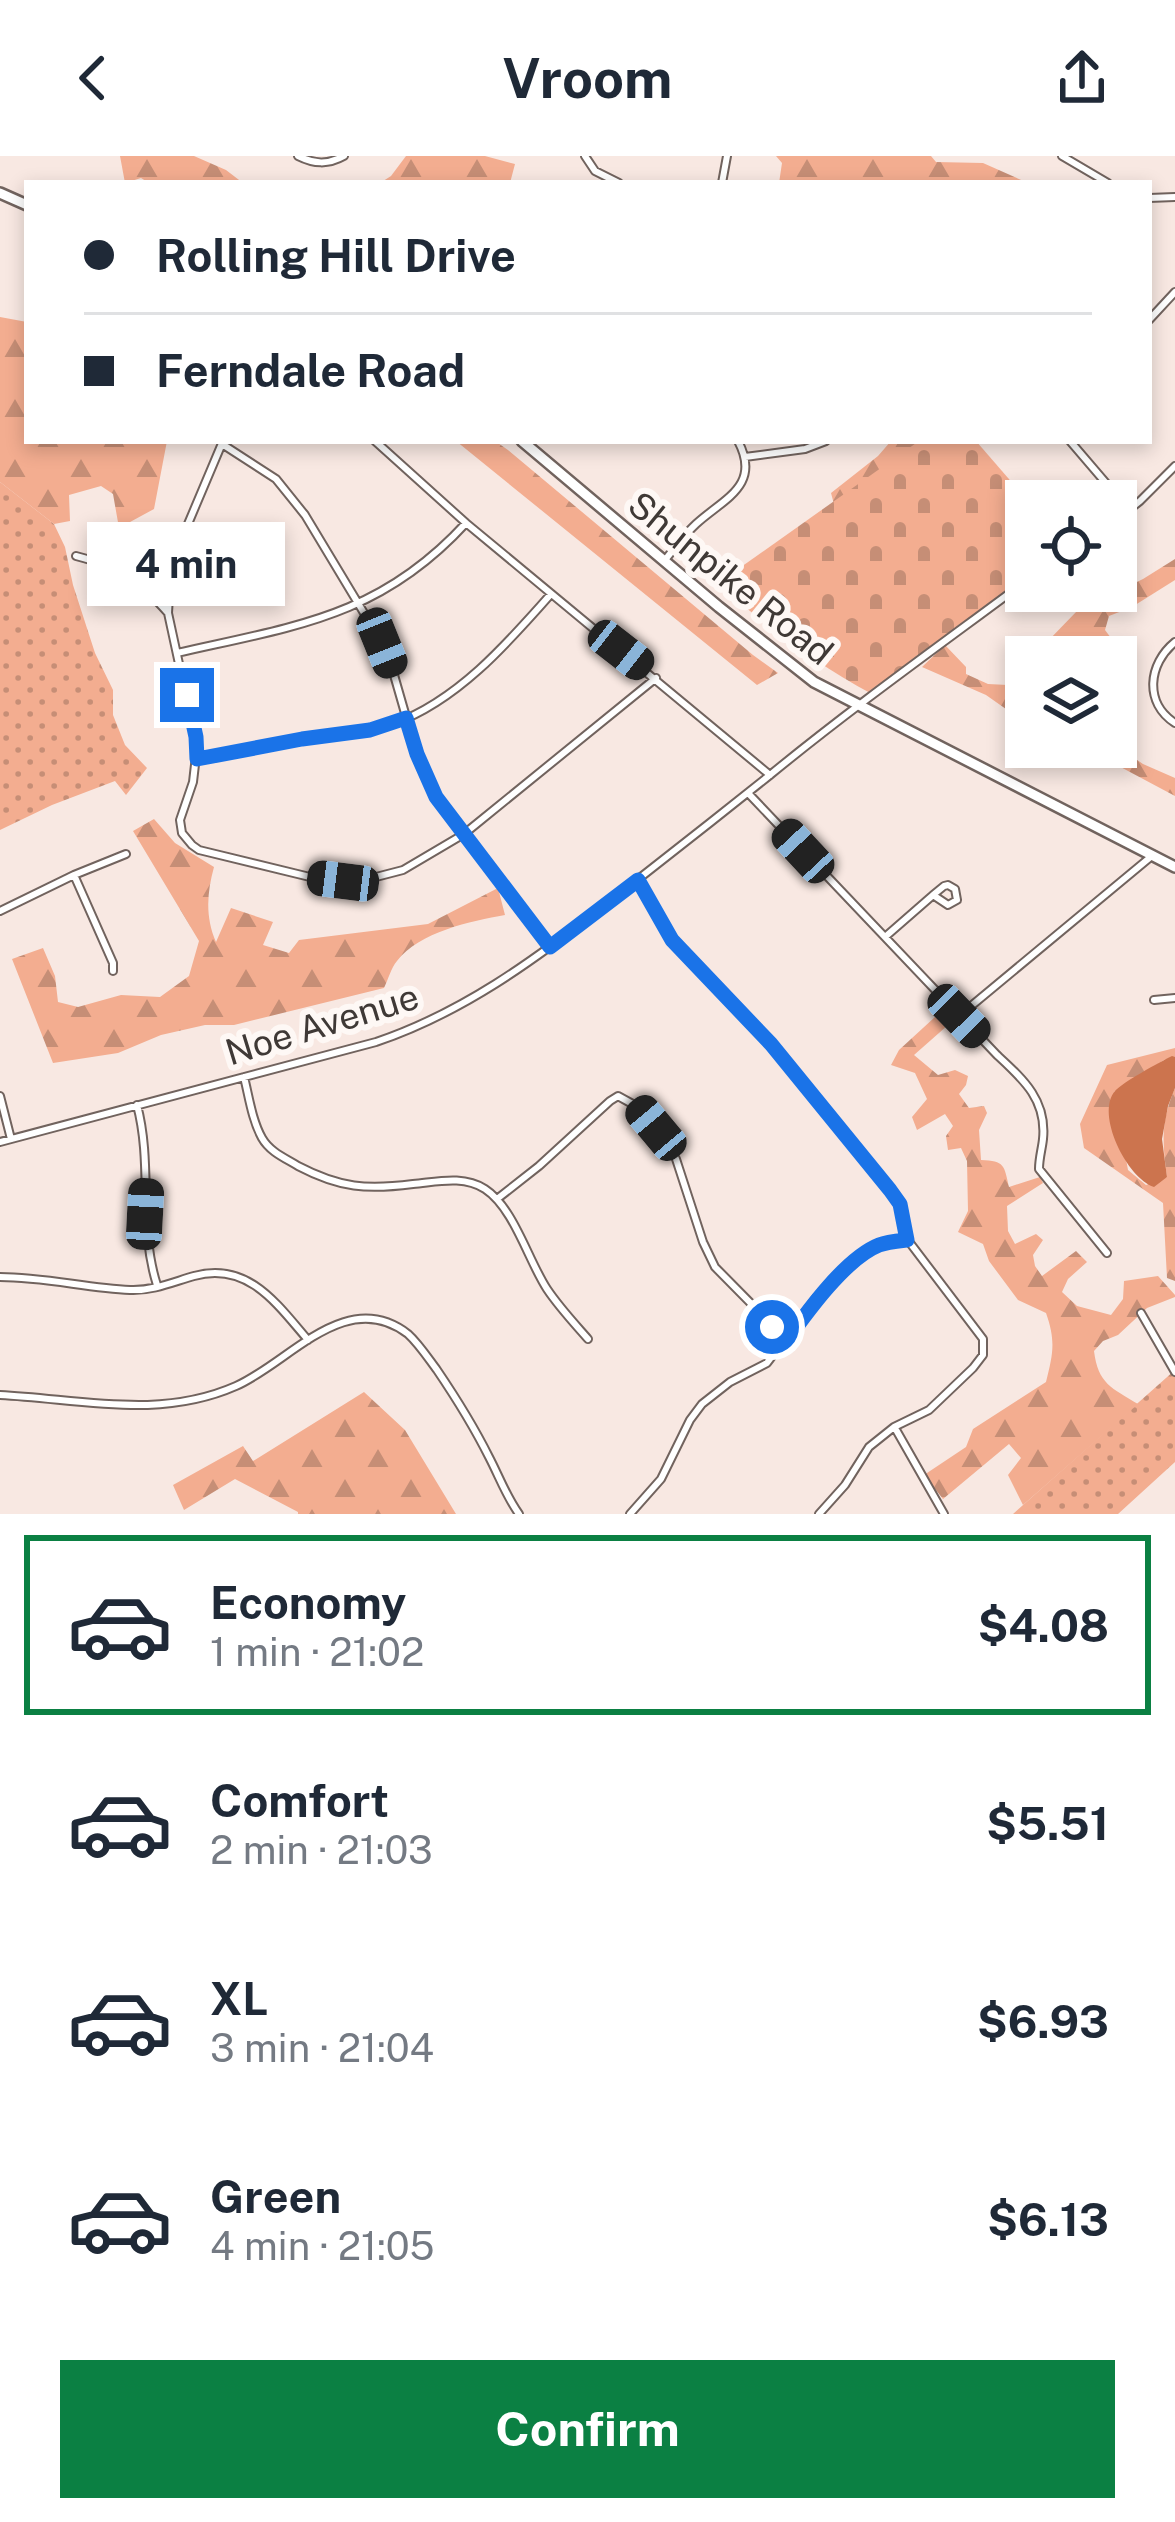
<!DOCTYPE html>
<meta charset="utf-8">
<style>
body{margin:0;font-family:"Public Sans",sans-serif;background:#f2f2f3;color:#1f2937;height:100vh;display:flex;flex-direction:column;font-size:45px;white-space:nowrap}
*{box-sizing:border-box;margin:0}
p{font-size:39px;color:#747a83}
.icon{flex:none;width:66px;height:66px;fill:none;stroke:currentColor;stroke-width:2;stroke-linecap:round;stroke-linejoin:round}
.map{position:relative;height:1358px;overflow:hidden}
.sheet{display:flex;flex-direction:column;background:#fff;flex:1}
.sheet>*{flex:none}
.guide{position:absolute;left:24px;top:24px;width:1128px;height:264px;border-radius:0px;box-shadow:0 6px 18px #0003;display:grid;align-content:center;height:264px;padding:0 60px;background:#fff}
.buttons{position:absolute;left:1005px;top:324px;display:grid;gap:24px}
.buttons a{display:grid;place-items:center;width:132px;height:132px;border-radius:0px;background:#fff;box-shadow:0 6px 18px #0003;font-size:60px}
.end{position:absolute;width:54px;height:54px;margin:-27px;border:15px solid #1a73e8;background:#fff;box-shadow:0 0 0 6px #fff}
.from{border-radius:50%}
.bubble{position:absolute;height:84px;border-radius:0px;background:#fff;box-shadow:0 6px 18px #0003;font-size:39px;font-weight:700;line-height:84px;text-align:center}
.car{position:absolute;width:36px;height:72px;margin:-36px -18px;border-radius:15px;box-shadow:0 0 9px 3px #0007;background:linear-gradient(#222 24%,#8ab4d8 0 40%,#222 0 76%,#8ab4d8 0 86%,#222 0)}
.guide b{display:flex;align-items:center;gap:42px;height:114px;font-size:45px}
.guide b+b{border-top:3px solid #e0e1e3}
.guide i{width:30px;height:30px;background:#1f2937}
ul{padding:21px 0 0;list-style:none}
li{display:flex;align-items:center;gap:36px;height:180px;margin:0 24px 18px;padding:0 36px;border:6px solid transparent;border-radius:0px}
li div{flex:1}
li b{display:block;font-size:45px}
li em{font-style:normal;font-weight:700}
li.active{border-color:#0b8043}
li>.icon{width:108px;height:108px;stroke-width:1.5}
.action{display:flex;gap:24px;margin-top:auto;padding:24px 60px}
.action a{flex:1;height:138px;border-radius:0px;background:#0b8043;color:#fff;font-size:48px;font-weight:700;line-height:138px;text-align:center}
header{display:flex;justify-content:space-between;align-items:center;height:156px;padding:0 60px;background:#fff;font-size:54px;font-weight:700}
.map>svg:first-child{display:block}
</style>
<header><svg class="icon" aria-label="back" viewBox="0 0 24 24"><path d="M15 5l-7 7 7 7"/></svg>Vroom<svg class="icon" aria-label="share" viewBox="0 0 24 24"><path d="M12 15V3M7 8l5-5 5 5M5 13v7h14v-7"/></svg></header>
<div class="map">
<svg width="1175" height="1358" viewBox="0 0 1175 1358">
<defs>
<pattern id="grass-dots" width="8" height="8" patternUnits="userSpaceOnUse" patternTransform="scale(3)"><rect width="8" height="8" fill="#f3ad90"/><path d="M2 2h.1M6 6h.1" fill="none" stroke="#c68e76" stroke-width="1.8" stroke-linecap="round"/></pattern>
<pattern id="forest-firs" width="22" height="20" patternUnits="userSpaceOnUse" patternTransform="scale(3)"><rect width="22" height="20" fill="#f3ad90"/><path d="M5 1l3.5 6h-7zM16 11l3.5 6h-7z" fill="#c68e76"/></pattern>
<pattern id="cemetery-stones" width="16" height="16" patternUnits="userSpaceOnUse" patternTransform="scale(3)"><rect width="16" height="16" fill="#f3ad90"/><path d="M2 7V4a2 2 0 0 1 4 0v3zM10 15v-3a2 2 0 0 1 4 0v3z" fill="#c68e76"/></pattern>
</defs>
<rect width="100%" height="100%" fill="#f8e8e2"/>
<path fill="url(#grass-dots)" d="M0 326 54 368 65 391 73 429 95 497 113 534V559L125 589 147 612 126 639 115 625 52 649 0 674Z
M1175 1214V1306L1118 1358H1013Z"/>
<path fill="url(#forest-firs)" d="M120 0H194L226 14 243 27H149L141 22 125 27Z
M406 0H485L515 8 510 27H380L391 20Z
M776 0H931L936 6 983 7 1028 27H779L782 7Z
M0 161 27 166V285H167L154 353 119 372 113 338 101 330 69 339 70 365 54 368 0 326Z
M456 285H495L508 294 753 499 778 517 757 529Z
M891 285H915V296L835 352 831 337 878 300Z
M1175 403V424L1132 451 1109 460 1105 474 1111 482 1104 501H1035L1045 488 1077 455 1143 423Z
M945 489 966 511V518L988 528 1008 529 1026 512V564L1020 563 986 539 922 511Z
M1116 570 1121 593 1143 608 1175 622V640L1083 591H1116Z
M154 663 175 687 214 711C207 736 205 761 216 786L231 752 273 766 263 789 289 797 299 784 428 768 498 732 505 759C471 765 419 776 397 805 391 812 388 824 384 832L234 869H205L161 879 118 897 53 907 12 803 43 792 55 820 58 846 78 851 121 839 160 841 189 820 199 785 133 675Z
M947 850 956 862 914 899 938 919 955 914 968 920 966 929 959 938 969 952 984 950 987 957 979 974 981 1004C1005 1005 1004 1009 1009 1031L1040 1021 1043 1027 1007 1050 1008 1075 1015 1088 1036 1078 1043 1084 1033 1099 1035 1110 1042 1120 1076 1095 1087 1106 1068 1123 1062 1136 1077 1150 1111 1159 1123 1143 1124 1125 1158 1120 1175 1139V1141L1147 1152 1118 1179 1103 1185 1094 1195C1098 1228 1112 1232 1138 1248L1023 1349 1008 1319 1021 1302 1009 1288 943 1343 924 1319 966 1291 973 1273 1046 1226C1053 1198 1056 1185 1046 1157L1018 1144 989 1105 983 1088 958 1076 968 1055 967 1005 961 992 948 994 946 980 953 970 945 958 917 974 912 961 927 943 915 917 891 909 899 894Z
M1175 892V901L1164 904 1114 936 1128 1014 1146 1029 1167 1021C1162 986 1161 965 1175 932V1125L1167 1122 1163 1047 1084 992 1080 968 1107 909Z
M364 1236 405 1274 456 1358H298V1356L235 1323 184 1354 173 1329 243 1290 253 1305Z"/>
<path fill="url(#cemetery-stones)" d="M919 285H976L1028 345 1026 424 872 538C815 508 766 469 717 428Z"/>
<path fill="#cc744e" d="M1172 900 1175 901V932L1168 950 1162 983 1167 1021 1154 1031C1127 1022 1095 958 1115 935 1123 926 1160 906 1172 900Z"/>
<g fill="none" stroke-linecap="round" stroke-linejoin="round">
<g stroke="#71635e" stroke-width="10">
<path id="street" d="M298 0C314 8 328 9 344 0
M585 0 595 15 619 27
M1062 0 1108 27
M722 27 727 0
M1149 42 1175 41
M1149 164 1175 136
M223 285 177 394 170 423 168 457 197 591 193 626 180 664 182 677 192 689 199 694 314 722 342 725 376 721 403 714 464 678 656 522
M375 285 466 367 770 619
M1070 285 1129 354
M222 288 276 323 305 359 382 487 392 512 417 599 436 641 550 791
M745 301 805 293 826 285
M1116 364 1140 345 1175 310
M76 400C122 412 136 421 168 457
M665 404C675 392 684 379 696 368 723 343 762 330 738 285
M1175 486C1148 508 1144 547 1175 567
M177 497C295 470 380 461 466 367
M198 603C235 596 272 587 309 582 337 578 366 577 393 568 457 545 507 488 551 438
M748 637 997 899C1023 923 1047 944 1043 983 1042 993 1039 1002 1039 1013L1107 1097
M74 719 113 807V815
M637 724 672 784 771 888 890 1034 900 1048 907 1083 983 1183V1199L973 1212 929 1254 894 1271 869 1291 845 1329 819 1358
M948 729 955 733 957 744 948 749 933 739 944 730Z
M0 755 74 719 126 698
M885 781 932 740
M1154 844 1175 842
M959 860 1153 699
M244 921C249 941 252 964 262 982 270 996 285 1002 298 1010 340 1032 367 1034 413 1028 437 1026 463 1019 485 1033 514 1052 528 1104 547 1133 559 1151 574 1167 588 1183
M0 940 11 983
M137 949C153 1009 138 1070 157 1129
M0 986 376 886C462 857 533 805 604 750 659 707 715 663 770 619 853 551 940 489 1026 425
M497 1043 539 1010 610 945 618 940 638 951 669 990 676 1003 703 1086 715 1111 787 1184
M0 1121C44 1121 87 1132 130 1134 153 1135 173 1126 194 1120 248 1105 277 1148 308 1184
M1141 1157 1175 1216
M0 1239C81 1243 159 1264 236 1230 289 1207 346 1130 408 1178 419 1188 428 1202 437 1214 456 1242 474 1271 489 1301 499 1320 506 1340 519 1358
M895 1272 944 1358
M630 1358 661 1323 690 1264 702 1248 730 1226 767 1207 816 1142 862 1100 880 1089 907 1083"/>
</g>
<g stroke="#71635e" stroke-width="14">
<path id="secondary" d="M0 37 27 49
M522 285 719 451 814 526 1175 711"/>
</g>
<use href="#street" stroke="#fff" stroke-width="6"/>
<use href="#secondary" stroke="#fff" stroke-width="9"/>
</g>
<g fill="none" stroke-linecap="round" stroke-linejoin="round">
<path stroke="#1a73e8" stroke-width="15" d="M187 539 196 581 197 603 302 583 370 574 406 562 417 598 436 641 550 791 638 724 672 784 771 888 890 1034 900 1048 907 1084C898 1085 887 1086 879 1089 846 1102 807 1156 787 1184L772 1171"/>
</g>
<g text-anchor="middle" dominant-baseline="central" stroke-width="12" stroke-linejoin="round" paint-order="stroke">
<g font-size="36" fill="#3f3936" stroke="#fef8f5">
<text transform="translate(731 422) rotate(39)">Shunpike Road</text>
<text transform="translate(322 868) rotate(-17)">Noe Avenue</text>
</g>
</g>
</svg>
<div class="buttons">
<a><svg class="icon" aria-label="locate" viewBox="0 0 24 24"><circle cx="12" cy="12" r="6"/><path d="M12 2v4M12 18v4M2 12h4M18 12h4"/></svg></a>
<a><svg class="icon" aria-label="layers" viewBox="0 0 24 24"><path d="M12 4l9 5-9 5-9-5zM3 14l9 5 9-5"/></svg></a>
</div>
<i class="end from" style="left:772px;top:1171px"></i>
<i class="end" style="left:187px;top:539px"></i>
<div class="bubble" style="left:87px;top:366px;width:198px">4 min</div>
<i class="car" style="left:382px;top:487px;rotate:158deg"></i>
<i class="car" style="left:621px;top:494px;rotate:128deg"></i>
<i class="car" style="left:803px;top:695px;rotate:317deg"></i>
<i class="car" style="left:343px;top:725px;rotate:277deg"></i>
<i class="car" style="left:959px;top:860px;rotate:136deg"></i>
<i class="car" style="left:656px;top:972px;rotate:320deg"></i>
<i class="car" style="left:145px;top:1058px;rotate:3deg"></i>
<div class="guide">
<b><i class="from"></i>Rolling Hill Drive</b>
<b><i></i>Ferndale Road</b>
</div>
</div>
<section class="sheet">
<ul>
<li class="active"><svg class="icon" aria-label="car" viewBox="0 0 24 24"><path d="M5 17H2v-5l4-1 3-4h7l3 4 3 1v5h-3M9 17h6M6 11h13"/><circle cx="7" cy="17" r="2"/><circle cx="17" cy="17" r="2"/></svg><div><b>Economy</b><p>1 min · 21:02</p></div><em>$4.08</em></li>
<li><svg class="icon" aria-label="car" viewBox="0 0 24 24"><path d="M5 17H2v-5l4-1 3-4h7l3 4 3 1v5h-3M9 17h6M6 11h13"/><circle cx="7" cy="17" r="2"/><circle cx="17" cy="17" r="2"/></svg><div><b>Comfort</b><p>2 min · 21:03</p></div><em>$5.51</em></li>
<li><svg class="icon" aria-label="car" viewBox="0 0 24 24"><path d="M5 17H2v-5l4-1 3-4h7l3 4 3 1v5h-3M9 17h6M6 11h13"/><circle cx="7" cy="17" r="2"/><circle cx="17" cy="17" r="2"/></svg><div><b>XL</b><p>3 min · 21:04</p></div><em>$6.93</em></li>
<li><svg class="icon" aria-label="car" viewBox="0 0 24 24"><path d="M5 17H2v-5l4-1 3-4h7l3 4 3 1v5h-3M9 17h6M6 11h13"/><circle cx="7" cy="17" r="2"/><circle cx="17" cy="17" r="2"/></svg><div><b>Green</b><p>4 min · 21:05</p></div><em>$6.13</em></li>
</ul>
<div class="action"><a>Confirm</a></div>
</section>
